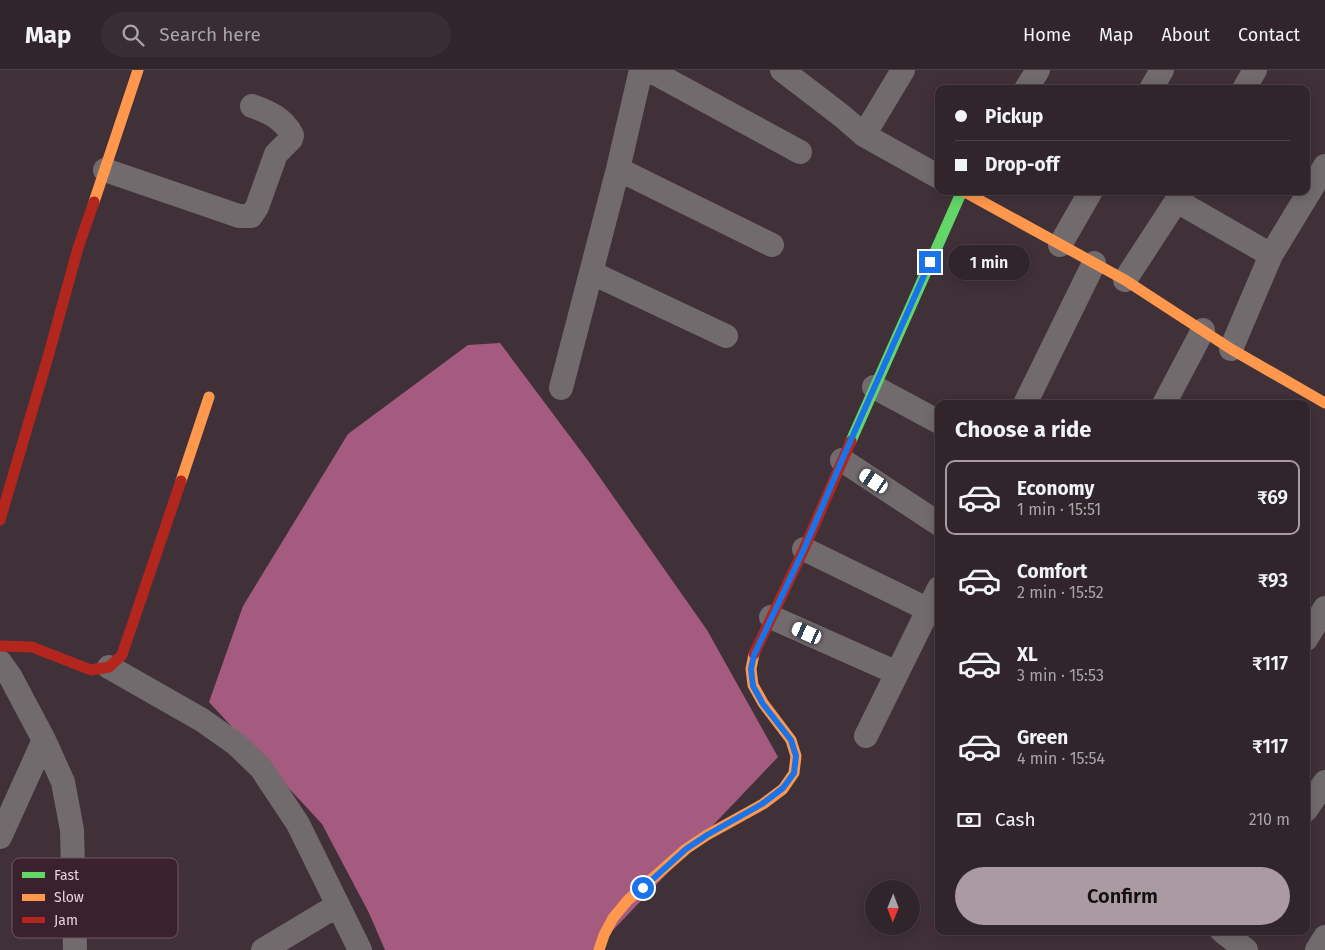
<!DOCTYPE html>
<meta charset="utf-8">
<style>
body{margin:0;font-family:"Fira Sans",sans-serif;background:#382d32;color:#f1f3f6;height:100vh;display:flex;flex-direction:column;font-size:19px;white-space:nowrap}
*{box-sizing:border-box;margin:0}
p{font-size:16px;color:#a8a5a8}
.icon{flex:none;width:28px;height:28px;fill:none;stroke:currentColor;stroke-width:2;stroke-linecap:round;stroke-linejoin:round}
.map{position:relative;flex:1;overflow:hidden}
.sheet{position:absolute;left:935px;top:330px;width:375px;height:535px;display:flex;flex-direction:column;background:#30252a;border-radius:10px;box-shadow:0 2px 12px #0003,0 0 0 1px #4b4247}
.sheet>*{flex:none}
.top-card{position:absolute;left:935px;top:15px;width:375px;height:110px;border-radius:10px;box-shadow:0 2px 12px #0003,0 0 0 1px #4b4247;display:grid;align-content:center;height:110px;padding:0 20px;background:#30252a}
.needle{width:32px;rotate:181deg}
.tools{position:absolute;left:865px;top:810px;display:grid;gap:10px}
.tools a{display:grid;place-items:center;width:55px;height:55px;border-radius:50%;background:#30252a;box-shadow:0 2px 12px #0003,0 0 0 1px #4b4247;font-size:25px}
.end{position:absolute;width:22px;height:22px;margin:-11px;border:6px solid #1a73e8;background:#fff;box-shadow:0 0 0 2px #fff}
.from{border-radius:50%}
.bubble{position:absolute;height:35px;border-radius:18px;background:#30252a;box-shadow:0 2px 12px #0003,0 0 0 1px #4b4247;font-size:16px;font-weight:600;line-height:35px;text-align:center}
.car{position:absolute;width:15px;height:30px;margin:-15px -8px;border-radius:6px;box-shadow:0 0 4px 1px #0007;background:linear-gradient(#fff 24%,#345 0 40%,#fff 0 76%,#345 0 86%,#fff 0)}
.top-card b{display:flex;align-items:center;gap:18px;height:48px;font-size:19px}
.top-card b+b{border-top:1px solid #4b4247}
.top-card i{width:12px;height:12px;background:#f1f3f6}
ul{padding:0;list-style:none}
li{display:flex;align-items:center;gap:15px;height:75px;margin:0 10px 8px;padding:0 10px;border:2px solid transparent;border-radius:10px}
li div{flex:1}
li b{display:block;font-size:19px}
li em{font-style:normal;font-weight:600}
li.on{border-color:#ab9aa2}
li>.icon{width:45px;height:45px;stroke-width:1.5}
h2{padding:0 20px;font-size:22px;line-height:60px}
.pay{display:flex;align-items:center;gap:12px;height:55px;padding:0 20px;font-size:19px}
.pay p{margin-inline-start:auto}
.primary-button{display:flex;gap:10px;margin-top:auto;padding:10px 20px}
.primary-button a{flex:1;height:58px;border-radius:30px;background:#ab9aa2;color:#111;font-size:20px;font-weight:600;line-height:58px;text-align:center}
header{display:flex;align-items:center;gap:30px;box-sizing:border-box;height:70px;padding:0 25px;background:#30252a;border-bottom:1px solid #4b4247}
header strong{font-size:24px}
nav{display:flex;gap:28px;margin-inline-start:auto;font-size:18px}
.search{width:350px;height:45px;background:#382d32;display:flex;align-items:center;gap:12px;box-sizing:border-box;padding:0 18px;border-radius:28px;color:#a8a5a8;font-size:19px}
.map>svg:first-child{display:block}
</style>
<header>
<strong>Map</strong>
<div class="search"><svg class="icon" aria-label="search" viewBox="0 0 24 24"><circle cx="10" cy="10" r="6"/><path d="M15 15l6 6"/></svg>Search here</div>
<nav><a>Home</a><a>Map</a><a>About</a><a>Contact</a></nav>
</header>
<div class="map">
<svg width="1325" height="880" viewBox="0 0 1325 880">
<rect width="100%" height="100%" fill="#403138"/>
<path fill="#a55b7f" d="M500 273 589 392 707 560 778 687 594 880H385L369 843 322 754 209 632 243 536 348 364 468 275Z"/>
<g fill="none" stroke-linecap="round" stroke-linejoin="round">
<path stroke="#716b6e" stroke-width="24" d="M649 0 800 82
M782 0 842 46 864 65 939 107
M1026 19 1038 0
M1151 19 1162 0
M1244 19 1255 0
M864 65 903 0
M618 99 772 175
M105 100 239 146H251L257 137 276 84 291 69 292 65C283 48 269 42 252 36
M1177 131 1271 185
M1060 175 1091 121
M592 203 726 266
M1125 210 1183 121
M1231 279 1271 185 1325 96
M874 317 939 352
M561 318 618 99 641 0
M1025 334 1094 193
M1164 334 1203 260
M842 390 939 454
M804 479 929 540
M771 547 897 603
M1306 569 1325 538
M0 592 10 606 44 670 63 712 72 760 75 880
M109 597 202 650 236 674 261 698 298 754 360 880
M866 666 939 518
M1306 740 1325 712
M0 767 44 670
M1222 861 1246 880
M263 880 338 835
M1317 880 1325 867"/>
<path stroke="#63d668" stroke-width="11" d="M851 371 962 121"/>
<path stroke="#ff974d" stroke-width="11" d="M963 121 1125 210 1231 279 1325 333
M94 132 138 0
M181 411 209 327
M599 880 604 865 613 848 628 830 686 779 707 765 763 734 783 719 794 703 796 686 791 670 763 633 753 615 751 599 754 584"/>
<path stroke="#b3261e" stroke-width="11" d="M0 450 48 287 78 178 94 132
M0 576 32 577 91 600 109 597 122 585 181 411
M754 584 804 479 851 371"/>
</g>
<g fill="none" stroke-linecap="round" stroke-linejoin="round">
<path stroke="#1a73e8" stroke-width="6" d="M643 818 686 779 707 765 762 734 783 718 794 703 796 686 791 670 763 634 753 616 751 599 754 585 804 479 842 390 930 192"/>
</g>
<rect x="12" y="788" width="166" height="80" rx="8" fill="#3b212d" stroke="#6e5661" stroke-width="1"/>
<rect x="22" y="802" width="23" height="6" fill="#63d668"/>
<rect x="22" y="824" width="23" height="7" fill="#ff974d"/>
<rect x="22" y="847" width="23" height="6" fill="#b3261e"/>
<g font-size="14" fill="#e5d3db">
<text x="54" y="810">Fast</text>
<text x="54" y="832">Slow</text>
<text x="54" y="855">Jam</text>
</g>
</svg>
<div class="tools">
<a><svg class="needle" viewBox="-14 -14 28 28"><path d="M0-13l5 13h-10z" fill="#e53935"/><path d="M0 13l5-13h-10z" fill="#a8a5a8"/></svg></a>
</div>
<i class="end from" style="left:643px;top:818px"></i>
<i class="end" style="left:930px;top:192px"></i>
<div class="bubble" style="left:948px;top:175px;width:82px">1 min</div>
<i class="car" style="left:874px;top:411px;rotate:304deg"></i>
<i class="car" style="left:807px;top:563px;rotate:294deg"></i>
<div class="top-card">
<b><i class="from"></i>Pickup</b>
<b><i></i>Drop-off</b>
</div>
<section class="sheet">
<h2>Choose a ride</h2>
<ul>
<li class="on"><svg class="icon" aria-label="car" viewBox="0 0 24 24"><path d="M5 17H2v-5l4-1 3-4h7l3 4 3 1v5h-3M9 17h6M6 11h13"/><circle cx="7" cy="17" r="2"/><circle cx="17" cy="17" r="2"/></svg><div><b>Economy</b><p>1 min · 15:51</p></div><em>₹69</em></li>
<li><svg class="icon" aria-label="car" viewBox="0 0 24 24"><path d="M5 17H2v-5l4-1 3-4h7l3 4 3 1v5h-3M9 17h6M6 11h13"/><circle cx="7" cy="17" r="2"/><circle cx="17" cy="17" r="2"/></svg><div><b>Comfort</b><p>2 min · 15:52</p></div><em>₹93</em></li>
<li><svg class="icon" aria-label="car" viewBox="0 0 24 24"><path d="M5 17H2v-5l4-1 3-4h7l3 4 3 1v5h-3M9 17h6M6 11h13"/><circle cx="7" cy="17" r="2"/><circle cx="17" cy="17" r="2"/></svg><div><b>XL</b><p>3 min · 15:53</p></div><em>₹117</em></li>
<li><svg class="icon" aria-label="car" viewBox="0 0 24 24"><path d="M5 17H2v-5l4-1 3-4h7l3 4 3 1v5h-3M9 17h6M6 11h13"/><circle cx="7" cy="17" r="2"/><circle cx="17" cy="17" r="2"/></svg><div><b>Green</b><p>4 min · 15:54</p></div><em>₹117</em></li>
</ul>
<div class="pay"><svg class="icon" aria-label="cash" viewBox="0 0 24 24"><path d="M3 7h18v10H3z"/><circle cx="12" cy="12" r="2"/></svg>Cash<p>210 m</p></div>
<div class="primary-button"><a>Confirm</a></div>
</section>
</div>
